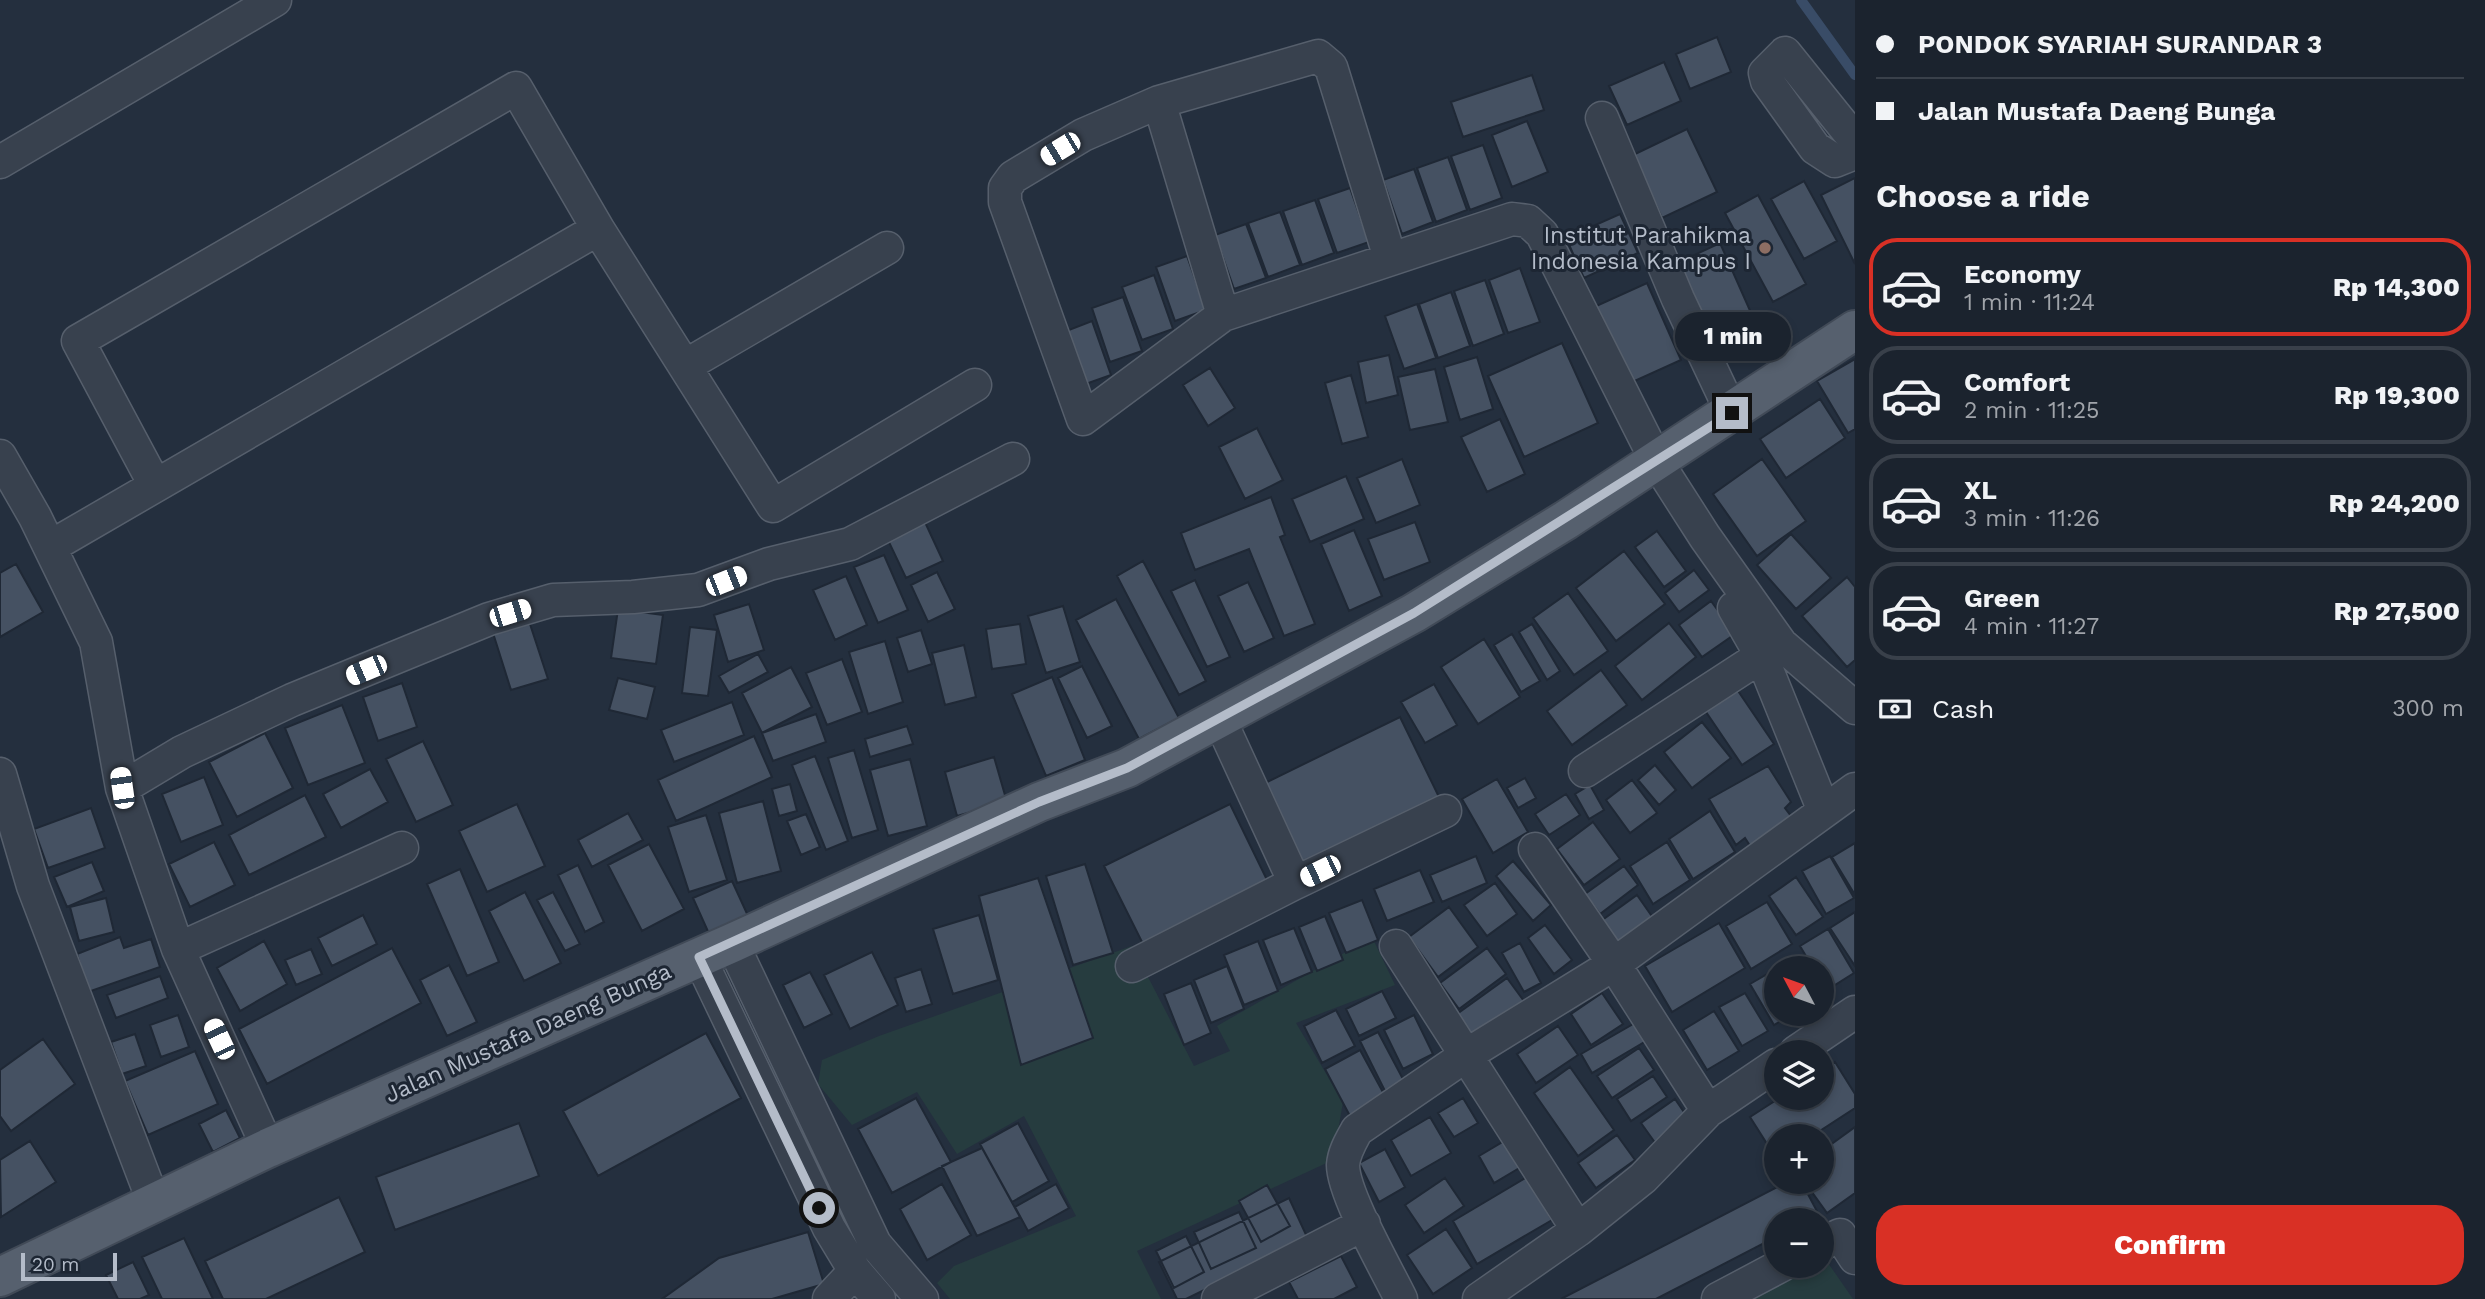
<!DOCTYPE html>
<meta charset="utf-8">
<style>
body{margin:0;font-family:"Work Sans",sans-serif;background:#282f3a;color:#f1f3f6;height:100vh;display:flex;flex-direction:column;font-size:26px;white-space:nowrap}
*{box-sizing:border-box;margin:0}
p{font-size:23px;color:#a0a4aa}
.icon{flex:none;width:38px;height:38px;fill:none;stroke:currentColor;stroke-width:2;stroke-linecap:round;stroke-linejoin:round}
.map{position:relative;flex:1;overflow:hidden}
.details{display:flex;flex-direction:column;background:#1b232e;width:630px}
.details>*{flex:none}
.top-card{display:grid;align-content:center;height:154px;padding:0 21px;background:#1b232e}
.needle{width:46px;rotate:311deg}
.fabs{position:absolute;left:1764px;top:956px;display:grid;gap:14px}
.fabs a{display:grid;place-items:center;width:70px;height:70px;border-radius:50%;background:#1b232e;box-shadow:0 4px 10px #0003,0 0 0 2px #39404a;font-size:35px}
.scale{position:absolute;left:21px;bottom:18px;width:96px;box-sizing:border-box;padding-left:7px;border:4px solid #b4bcc9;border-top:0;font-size:19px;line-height:24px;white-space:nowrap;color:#b4bcc9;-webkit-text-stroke:5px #1d2633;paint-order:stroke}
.end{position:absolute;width:32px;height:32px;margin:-16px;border:9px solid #b4bcc9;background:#111;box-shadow:0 0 0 4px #111}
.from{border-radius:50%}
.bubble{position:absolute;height:49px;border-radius:24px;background:#1b232e;box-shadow:0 4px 10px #0003,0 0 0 2px #39404a;font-size:23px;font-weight:800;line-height:49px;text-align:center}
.car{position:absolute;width:21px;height:42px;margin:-21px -10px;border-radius:9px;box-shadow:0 0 5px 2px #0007;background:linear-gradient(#fff 24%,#345 0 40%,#fff 0 76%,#345 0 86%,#fff 0)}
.top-card b{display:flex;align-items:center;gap:24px;height:66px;font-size:26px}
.top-card b+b{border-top:2px solid #39404a}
.top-card i{width:18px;height:18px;background:#f1f3f6}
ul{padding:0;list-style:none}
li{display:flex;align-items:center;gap:21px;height:98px;margin:0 14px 10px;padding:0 7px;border:4px solid #39404a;border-radius:28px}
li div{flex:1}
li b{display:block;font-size:26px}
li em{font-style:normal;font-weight:800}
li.on{border-color:#d93025}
li>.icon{width:63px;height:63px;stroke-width:1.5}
h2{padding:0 21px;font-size:32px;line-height:84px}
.pay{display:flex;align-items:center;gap:18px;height:77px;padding:0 21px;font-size:26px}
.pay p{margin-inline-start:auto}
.primary-button{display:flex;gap:14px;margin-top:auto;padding:14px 21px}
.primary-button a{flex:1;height:80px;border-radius:28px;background:#d93025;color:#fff;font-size:28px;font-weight:800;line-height:80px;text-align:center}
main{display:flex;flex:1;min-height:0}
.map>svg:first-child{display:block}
</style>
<main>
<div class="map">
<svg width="1855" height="1299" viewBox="0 0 1855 1299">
<rect width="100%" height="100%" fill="#242f3e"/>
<path fill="#263c3f" d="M1372 937 1395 985 1296 1023 1343 1102 1333 1160 1137 1251 1161 1299H950L937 1283 954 1266 1076 1216 1024 1116 957 1154 917 1092 852 1125 818 1084 822 1060 879 1036 1132 946 1194 1066 1230 1051 1217 1026Z
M1826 1260 1853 1299H1753L1816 1265H1822Z"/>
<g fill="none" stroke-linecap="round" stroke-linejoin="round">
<path stroke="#394c67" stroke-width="10" d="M1801 0 1855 75"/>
</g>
<path fill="#455162" stroke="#1f2835" stroke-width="2" d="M1717 37 1731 72 1690 89 1676 54Z
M1664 62 1681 101 1627 125 1609 86Z
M1532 75 1544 110 1463 137 1451 102Z
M1527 121 1548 172 1512 187 1492 135Z
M1687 129 1717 192 1662 218 1633 155Z
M1483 145 1502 198 1470 210 1451 156Z
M1448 157 1467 210 1436 222 1417 168Z
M1414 169 1433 222 1402 234 1383 180Z
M1855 178V264L1821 195Z
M1804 181 1837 241 1804 259 1771 199Z
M1350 188 1369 242 1337 253 1318 199Z
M1758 195 1806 284 1773 302 1725 213Z
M1315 200 1334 253 1302 265 1283 211Z
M1280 212 1300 265 1268 277 1248 223Z
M1620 214 1638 253 1584 278 1566 238Z
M1246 224 1266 278 1234 289 1215 235Z
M1720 243 1752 315 1707 335 1675 264Z
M1187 256 1206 310 1175 321 1156 267Z
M1520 268 1540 322 1508 333 1489 280Z
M1154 275 1173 329 1142 340 1122 287Z
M1485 280 1504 334 1473 346 1454 291Z
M1647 283 1681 360 1628 384 1594 307Z
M1451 292 1470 346 1438 358 1419 304Z
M1123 297 1142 351 1110 362 1092 308Z
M1417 304 1436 358 1404 369 1385 316Z
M1092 321 1111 375 1080 386 1061 333Z
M1562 343 1598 423 1524 457 1488 376Z
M1389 355 1398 395 1366 403 1358 362Z
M1477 357 1493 409 1460 420 1444 367Z
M1855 359V429L1848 433 1817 381Z
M1210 368 1235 408 1208 426 1183 385Z
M1435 369 1448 422 1410 430 1398 377Z
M1351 375 1368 437 1342 444 1325 383Z
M1820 399 1845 438 1786 478 1760 439Z
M1500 419 1525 474 1487 492 1461 437Z
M1257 428 1283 480 1245 499 1219 447Z
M1402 459 1420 505 1376 523 1357 478Z
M1762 459 1806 521 1757 556 1713 494Z
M1346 476 1364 519 1310 542 1292 499Z
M1271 497 1285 535 1280 537 1315 624 1284 636 1249 549 1195 570 1181 533Z
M924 520 943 561 906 578 887 538Z
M1415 522 1430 562 1384 580 1368 539Z
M1354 530 1382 596 1349 611 1321 544Z
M1657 531 1686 571 1664 587 1635 547Z
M1791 534 1831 578 1796 609 1757 565Z
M1624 551 1665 604 1616 641 1576 588Z
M884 555 908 610 878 623 854 567Z
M1143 561 1206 681 1179 695 1117 576Z
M16 564 43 612 0 637V573Z
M1694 570 1709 590 1679 612 1665 593Z
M937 572 955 609 928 622 911 585Z
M846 576 867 625 835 640 813 590Z
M1847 577 1855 587V660L1847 667 1802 616Z
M1195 580 1230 657 1207 667 1171 591Z
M1248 582 1274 638 1244 652 1218 596Z
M1568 593 1608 651 1574 675 1533 618Z
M1116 599 1179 718 1139 739 1076 620Z
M1711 601 1735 634 1702 657 1679 625Z
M749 604 764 650 728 662 714 615Z
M1063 606 1080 662 1046 673 1028 616Z
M618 609 663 615 656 664 611 658Z
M529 621 548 679 511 690 493 633Z
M1669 623 1696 657 1642 700 1615 666Z
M1020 624 1026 664 992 669 986 629Z
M1532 624 1560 671 1547 680 1519 632Z
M690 627 717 630 708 696 682 693Z
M921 630 932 664 908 672 897 638Z
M1512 634 1540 681 1521 692 1494 645Z
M1484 639 1520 697 1478 724 1441 667Z
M885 641 903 702 868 714 849 652Z
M964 645 976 697 945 705 932 653Z
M758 654 768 672 729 693 719 676Z
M842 659 862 712 827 725 806 673Z
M1082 666 1112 726 1087 738 1058 678Z
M791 667 812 707 762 733 742 693Z
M1601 670 1627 705 1572 745 1547 711Z
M1052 677 1085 760 1046 776 1012 694Z
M618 678 655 687 647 719 609 710Z
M402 683 417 727 378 741 363 697Z
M1434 684 1457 725 1425 743 1401 702Z
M1734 685 1774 744 1742 765 1702 706Z
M732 702 744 735 674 762 661 730Z
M342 705 365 763 308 785 285 728Z
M816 714 826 742 773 761 762 733Z
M1400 717 1440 799 1304 867 1263 784Z
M1702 722 1731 758 1692 788 1664 752Z
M907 726 913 744 870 757 865 739Z
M265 733 293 788 237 817 209 762Z
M754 736 772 777 676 821 658 780Z
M423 741 453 805 416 822 386 759Z
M854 750 878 830 852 838 828 758Z
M815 756 848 841 826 850 792 765Z
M994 757 1007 802 957 816 945 772Z
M910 759 927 826 888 836 870 770Z
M1655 765 1676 790 1659 805 1638 780Z
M1768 766 1791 802 1785 808 1797 824 1754 852 1745 838 1736 845 1709 799Z
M370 769 388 802 341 828 323 794Z
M204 777 223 825 181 842 162 794Z
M1525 778 1536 798 1518 808 1507 788Z
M1497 779 1528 832 1493 853 1462 799Z
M1632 780 1657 813 1630 833 1606 800Z
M790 784 797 811 779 816 772 789Z
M1590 785 1604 810 1589 819 1575 794Z
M1566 794 1580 815 1549 835 1535 814Z
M305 795 326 837 249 875 229 835Z
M763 801 781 871 737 883 719 813Z
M517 804 545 866 487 892 459 831Z
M1230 804 1270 886 1145 948 1104 866Z
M91 808 105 848 48 868 34 829Z
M1710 811 1735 852 1693 879 1669 839Z
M628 813 643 840 592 867 578 840Z
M806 814 820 847 801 855 787 821Z
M706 815 727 880 689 892 668 827Z
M1593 822 1620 859 1584 885 1557 849Z
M214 842 235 885 190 907 169 864Z
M1667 842 1690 880 1653 904 1630 866Z
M1855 843V895L1832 857Z
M649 844 684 909 642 931 608 865Z
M1476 856 1487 883 1442 902 1430 875Z
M1830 856 1854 898 1826 914 1802 871Z
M1513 861 1551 905 1533 921 1496 876Z
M92 862 104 891 67 907 54 877Z
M1085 864 1113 953 1073 965 1046 876Z
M578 865 604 922 585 932 558 875Z
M1624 866 1638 885 1600 914 1585 894Z
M460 869 499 962 467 976 427 884Z
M1420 870 1434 902 1387 921 1374 889Z
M1796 877 1823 917 1796 935 1769 896Z
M1038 878 1093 1038 1021 1065 979 896Z
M732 881 749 918 710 936 693 898Z
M1495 883 1517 914 1487 936 1464 905Z
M525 892 561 963 524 981 489 911Z
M553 892 580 944 565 951 537 900Z
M1637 895 1658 925 1623 951 1601 921Z
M106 898 114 932 79 941 70 907Z
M1362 900 1378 940 1346 953 1329 913Z
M1767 902 1792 944 1751 969 1726 926Z
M1449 907 1478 947 1438 977 1409 937Z
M1855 912V966L1830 928Z
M363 915 377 944 332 966 318 938Z
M979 915 998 980 953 994 933 929Z
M1325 916 1343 960 1317 971 1299 927Z
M1719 923 1745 968 1672 1012 1645 966Z
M1545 925 1572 960 1554 974 1528 938Z
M1294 928 1312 972 1281 985 1263 940Z
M1828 929 1854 973 1827 990 1822 982V968H1813L1800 946Z
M120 937 124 948 151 939 160 967 88 992 77 954Z
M264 941 287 984 240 1011 217 968Z
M1258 941 1278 991 1244 1005 1224 955Z
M1520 943 1541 983 1524 992 1502 953Z
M392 948 421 1003 267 1084 239 1029Z
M1487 948 1506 974 1459 1009 1440 983Z
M311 949 322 974 296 985 285 960Z
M872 952 898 1005 850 1029 824 975Z
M1797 957 1803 968H1778Z
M449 965 477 1022 447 1036 420 980Z
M1227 966 1244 1009 1211 1023 1194 980Z
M921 969 932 1004 906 1012 895 978Z
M1776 969V1013H1794L1774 1025 1750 984Z
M810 972 832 1014 804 1028 783 985Z
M160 976 168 998 116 1018 107 995Z
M1507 978 1529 1008 1479 1044 1457 1014Z
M1191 983 1211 1033 1184 1045 1164 994Z
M1382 991 1396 1018 1359 1036 1346 1009Z
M1602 993 1623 1024 1591 1045 1571 1014Z
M1745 993 1768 1031 1742 1046 1719 1007Z
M1336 1010 1355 1046 1322 1063 1304 1026Z
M1714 1011 1739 1051 1707 1070 1683 1030Z
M178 1015 189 1047 161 1057 150 1025Z
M1414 1015 1433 1054 1403 1069 1384 1030Z
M1635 1023 1646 1041 1592 1073 1581 1054Z
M1558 1026 1578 1055 1536 1083 1517 1054Z
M1378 1032 1404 1081 1385 1091 1360 1041Z
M706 1033 741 1098 598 1176 563 1111Z
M135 1034 146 1066 122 1074 111 1042Z
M43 1039 75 1084 11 1131 0 1116V1070Z
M1639 1048 1654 1070 1612 1098 1597 1076Z
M1360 1050 1385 1096 1350 1116 1325 1069Z
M195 1051 218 1104 148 1135 125 1081Z
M1835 1062 1855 1094V1108L1812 1136H1776V1158L1750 1117 1781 1097H1822V1071Z
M1570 1067 1614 1130 1578 1156 1534 1093Z
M1653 1076 1667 1097 1631 1121 1617 1099Z
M916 1098 951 1162 892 1193 858 1129Z
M1463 1098 1478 1123 1454 1137 1438 1113Z
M1675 1099 1690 1121 1656 1144 1641 1123Z
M226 1110 240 1138 213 1152 199 1124Z
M1430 1117 1451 1153 1411 1176 1391 1140Z
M519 1123 539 1176 395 1230 376 1177Z
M1018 1123 1049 1181 1012 1202 980 1144Z
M1855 1127V1193L1827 1213 1804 1181H1822V1151Z
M1617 1135 1635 1160 1596 1188 1578 1163Z
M1506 1140 1521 1167 1494 1183 1479 1156Z
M30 1141 56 1182 1 1217 0 1160Z
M982 1148 1020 1217 977 1236 942 1166Z
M1385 1149 1405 1187 1379 1202 1359 1163Z
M1527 1177 1552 1220 1477 1264 1453 1221Z
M1445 1178 1464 1206 1424 1233 1405 1205Z
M1789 1181H1801L1819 1215 1810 1220H1776V1237L1656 1299H1561Z
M942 1184 971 1235 927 1260 900 1209Z
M1056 1184 1069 1208 1028 1231 1015 1207Z
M1267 1185 1290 1226 1261 1242 1239 1201Z
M339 1197 365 1252 266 1299H223L205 1261Z
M1289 1198 1308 1239 1186 1299H1177L1159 1262Z
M1239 1212 1256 1248 1211 1269 1194 1232Z
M1446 1229 1472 1268 1433 1294 1407 1255Z
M808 1232 824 1284 772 1299H662L719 1258Z
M1186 1236 1204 1272 1174 1288 1156 1251Z
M184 1238 213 1299H162L142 1257Z
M1341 1256 1357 1287 1334 1299H1298L1289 1282Z
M133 1262 149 1295 140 1299H118L106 1275Z"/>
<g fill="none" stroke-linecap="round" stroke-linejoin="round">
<g stroke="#565f6c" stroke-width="35">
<path id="minor" d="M1159 102 1223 315
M1602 118 1678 299 1732 413
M1855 140 1785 53 1765 73 1767 81 1815 148 1835 161 1855 153
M0 162 275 0
M1390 258 1331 67 1318 56 1159 102 1083 135 1013 177 1005 188V202L1083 419 1223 315 1512 219 1528 221 1542 234 1657 462 1705 537 1781 644 1855 708
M685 366 887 248
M0 456 35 517 96 642 122 788 178 949 268 1148
M155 485 78 341 516 88 598 229 773 506 975 385
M50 547 598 229
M1734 608 1761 655 1824 811
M1585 771 1777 646
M0 774 33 886 154 1203
M122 788 182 752 292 700 489 619 553 600 633 597 698 590 769 564 850 544 1013 459
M1535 849 1614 964 1855 789
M1295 883 1445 811
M732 943 875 1244 922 1299
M1396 946 1578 1230
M178 949 402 848
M699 957 829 1228 855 1271 879 1299
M1132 966 1295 883 1219 718
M1796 1052 1855 1012
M1822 1244 1840 1235 1855 1258
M829 1299 855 1271
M1218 1299 1364 1224
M1401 1299C1387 1270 1343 1194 1343 1165 1344 1152 1351 1141 1357 1130L1468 1054 1614 964 1708 1111
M1479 1299 1578 1230 1643 1178 1708 1111 1776 1065
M1718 1299 1782 1265"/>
</g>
<g stroke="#414a57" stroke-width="42">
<path id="primary" d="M0 1277 268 1148 732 943 1039 802 1127 768 1414 613 1566 520 1855 330"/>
</g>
<use href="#minor" stroke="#38414e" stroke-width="32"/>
<use href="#primary" stroke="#56606e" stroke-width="38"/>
</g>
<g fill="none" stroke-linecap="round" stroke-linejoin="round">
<path stroke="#b4bcc9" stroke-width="9" d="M819 1208 699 957 1039 802 1127 768 1414 613 1732 413"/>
</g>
<circle fill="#8d6e63" stroke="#1d2633" stroke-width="2.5" cx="1765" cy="248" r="7"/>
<g text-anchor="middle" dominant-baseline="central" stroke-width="6" stroke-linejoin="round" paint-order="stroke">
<g font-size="23" fill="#b4bcc9" stroke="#1d2633" text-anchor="end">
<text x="1751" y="235">Institut Parahikma<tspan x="1751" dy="26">Indonesia Kampus I</tspan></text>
</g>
<g font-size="23" fill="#b4bcc9" stroke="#1d2633">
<text transform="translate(528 1033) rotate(-24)">Jalan Mustafa Daeng Bunga</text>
</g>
</g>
</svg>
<div class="fabs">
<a><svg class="needle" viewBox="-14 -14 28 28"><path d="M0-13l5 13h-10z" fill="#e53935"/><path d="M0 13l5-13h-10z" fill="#a0a4aa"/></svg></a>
<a><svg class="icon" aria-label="layers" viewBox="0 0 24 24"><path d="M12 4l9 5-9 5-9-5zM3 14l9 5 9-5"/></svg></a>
<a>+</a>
<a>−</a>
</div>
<div class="scale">20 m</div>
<i class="end from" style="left:819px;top:1208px"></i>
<i class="end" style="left:1732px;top:413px"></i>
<div class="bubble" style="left:1675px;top:312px;width:116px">1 min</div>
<i class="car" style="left:1060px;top:149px;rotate:239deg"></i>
<i class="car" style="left:726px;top:581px;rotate:68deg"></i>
<i class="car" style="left:510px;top:613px;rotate:73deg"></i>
<i class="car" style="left:366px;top:670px;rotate:247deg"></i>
<i class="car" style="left:122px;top:788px;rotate:352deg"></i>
<i class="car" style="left:1320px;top:871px;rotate:244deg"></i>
<i class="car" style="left:219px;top:1039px;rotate:335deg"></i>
</div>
<section class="details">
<div class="top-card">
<b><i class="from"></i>PONDOK SYARIAH SURANDAR 3</b>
<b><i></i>Jalan Mustafa Daeng Bunga</b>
</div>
<h2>Choose a ride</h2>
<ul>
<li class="on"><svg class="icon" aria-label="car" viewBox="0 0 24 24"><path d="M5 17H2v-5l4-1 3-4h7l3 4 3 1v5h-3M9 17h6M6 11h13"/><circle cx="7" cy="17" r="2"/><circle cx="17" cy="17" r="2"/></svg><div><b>Economy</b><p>1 min · 11:24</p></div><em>Rp 14,300</em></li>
<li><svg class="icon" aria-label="car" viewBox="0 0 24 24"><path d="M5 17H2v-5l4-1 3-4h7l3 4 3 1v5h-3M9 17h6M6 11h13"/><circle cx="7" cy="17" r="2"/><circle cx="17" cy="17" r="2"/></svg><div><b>Comfort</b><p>2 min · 11:25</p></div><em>Rp 19,300</em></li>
<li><svg class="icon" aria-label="car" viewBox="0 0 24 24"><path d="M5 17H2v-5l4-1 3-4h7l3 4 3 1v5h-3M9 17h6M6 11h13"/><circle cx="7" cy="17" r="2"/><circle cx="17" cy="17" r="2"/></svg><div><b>XL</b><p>3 min · 11:26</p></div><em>Rp 24,200</em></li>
<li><svg class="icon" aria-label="car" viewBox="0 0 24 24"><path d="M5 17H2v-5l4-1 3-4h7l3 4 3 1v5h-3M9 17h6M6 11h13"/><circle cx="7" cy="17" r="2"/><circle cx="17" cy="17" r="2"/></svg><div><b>Green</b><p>4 min · 11:27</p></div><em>Rp 27,500</em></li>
</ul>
<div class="pay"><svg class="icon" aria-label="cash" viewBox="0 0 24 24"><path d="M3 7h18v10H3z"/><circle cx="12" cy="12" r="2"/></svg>Cash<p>300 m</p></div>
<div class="primary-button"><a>Confirm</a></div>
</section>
</main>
